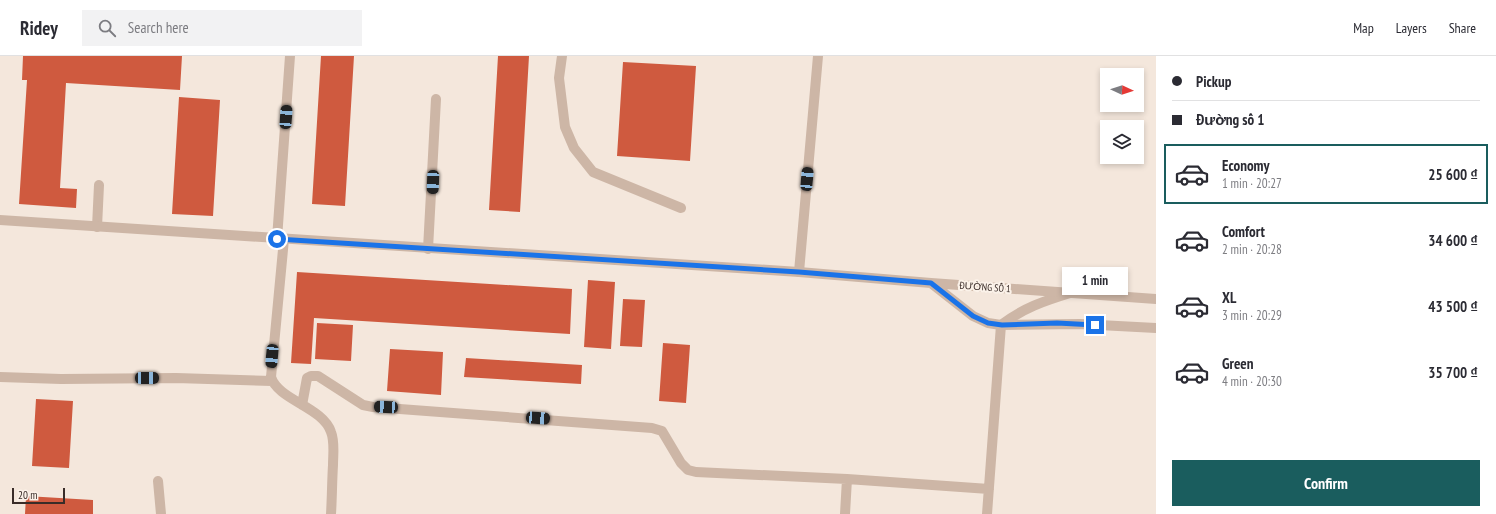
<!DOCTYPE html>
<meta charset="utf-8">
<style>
body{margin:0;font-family:"PT Sans Narrow",sans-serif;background:#f2f2f3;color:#2b2b33;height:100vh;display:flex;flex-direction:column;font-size:15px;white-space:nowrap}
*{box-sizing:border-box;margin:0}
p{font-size:13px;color:#7c7c81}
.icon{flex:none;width:22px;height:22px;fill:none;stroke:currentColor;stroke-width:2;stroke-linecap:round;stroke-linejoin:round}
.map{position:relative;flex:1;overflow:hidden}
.side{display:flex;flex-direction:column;background:#fff;width:340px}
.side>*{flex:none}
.guide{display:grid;align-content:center;height:88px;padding:0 16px;background:#fff}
.needle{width:26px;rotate:93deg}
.tools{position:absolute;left:1100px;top:12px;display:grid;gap:8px}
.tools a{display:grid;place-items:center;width:44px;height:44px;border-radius:0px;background:#fff;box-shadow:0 2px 6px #0003;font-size:20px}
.scale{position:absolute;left:12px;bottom:10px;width:53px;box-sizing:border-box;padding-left:4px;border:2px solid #392c28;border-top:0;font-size:11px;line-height:14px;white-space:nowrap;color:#392c28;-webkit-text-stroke:3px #fbf2e9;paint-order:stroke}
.end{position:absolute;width:18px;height:18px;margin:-9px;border:5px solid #1a73e8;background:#fff;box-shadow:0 0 0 2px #fff}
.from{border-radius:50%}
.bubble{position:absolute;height:28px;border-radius:0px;background:#fff;box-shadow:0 2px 6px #0003;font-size:13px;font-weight:600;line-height:28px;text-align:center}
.car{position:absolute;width:12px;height:24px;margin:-12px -6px;border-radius:5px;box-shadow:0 0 3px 1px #0007;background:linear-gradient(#222 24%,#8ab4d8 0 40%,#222 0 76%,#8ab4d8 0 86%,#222 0)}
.guide b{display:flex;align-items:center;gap:14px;height:38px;font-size:15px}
.guide b+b{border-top:1px solid #e1e1e2}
.guide i{width:10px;height:10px;background:#2b2b33}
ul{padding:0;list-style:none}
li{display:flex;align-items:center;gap:12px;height:60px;margin:0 8px 6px;padding:0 8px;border:2px solid transparent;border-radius:0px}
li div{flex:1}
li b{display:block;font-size:15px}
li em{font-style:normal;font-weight:600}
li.selected{border-color:#1a5d5e}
li>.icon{width:36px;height:36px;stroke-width:1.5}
.primary-button{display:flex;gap:8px;margin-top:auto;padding:8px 16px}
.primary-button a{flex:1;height:46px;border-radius:0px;background:#1a5d5e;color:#fff;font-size:16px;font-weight:600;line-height:46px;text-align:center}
header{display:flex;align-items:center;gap:24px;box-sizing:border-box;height:56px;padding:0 20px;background:#fff;border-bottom:1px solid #e1e1e2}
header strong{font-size:19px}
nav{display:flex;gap:22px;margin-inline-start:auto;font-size:14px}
.search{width:280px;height:36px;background:#f2f2f3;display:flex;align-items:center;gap:10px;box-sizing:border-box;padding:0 14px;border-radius:0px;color:#7c7c81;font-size:15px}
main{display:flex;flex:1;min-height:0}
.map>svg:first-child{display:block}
</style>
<header>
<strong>Ridey</strong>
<div class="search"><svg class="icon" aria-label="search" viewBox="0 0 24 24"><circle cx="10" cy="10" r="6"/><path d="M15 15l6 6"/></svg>Search here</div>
<nav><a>Map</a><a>Layers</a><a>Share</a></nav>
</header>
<main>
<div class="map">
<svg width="1156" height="458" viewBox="0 0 1156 458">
<rect width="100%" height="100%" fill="#f4e7dc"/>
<path fill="#cf5a3f" d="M23 0H182L180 34 66 27 60 132 77 133 76 152 19 148 27 24H22Z
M321 0H354L345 150 312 148Z
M498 0H529L520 156 489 154Z
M623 6 696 10 690 105 617 100Z
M179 41 220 44 213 160 172 158Z
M297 216 572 233 570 278 314 262 311 308 291 307Z
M588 224 615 226 611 293 584 291Z
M623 243 645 244 642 291 620 290Z
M317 267 353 269 351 305 315 303Z
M663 287 690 289 686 347 659 345Z
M390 293 443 296 441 339 387 335Z
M466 302 582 309 581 328 464 321Z
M36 343 73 345 69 412 32 410Z
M26 440 93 444V458H25Z"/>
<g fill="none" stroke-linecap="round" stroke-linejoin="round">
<path stroke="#cdb6a6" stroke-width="10" d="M562 0 559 22 565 71 574 92 593 116 681 152
M97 171 99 129
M277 183 290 0
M284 183 271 321C278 344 323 351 331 376 335 386 333 398 333 409 332 425 332 442 331 458
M428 193 436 43
M799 216 818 0
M0 321 61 323 176 322 272 325
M302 349 307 322 311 320H318L363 349 373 351 652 372 662 375 681 407 688 414 696 416 847 423 989 433
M158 425 161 458
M845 458 847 423
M987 458 1001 269C1023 252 1044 245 1070 237"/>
<path stroke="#cdb6a6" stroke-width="10" d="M0 164 799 216 931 227 1156 243
M931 227 973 260 988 267 1001 269 1080 268 1156 272"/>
</g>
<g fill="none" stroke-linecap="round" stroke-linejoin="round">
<path stroke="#1a73e8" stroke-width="5" d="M277 183 799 216 931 227 973 260 988 267 1002 269 1057 267 1095 269"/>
</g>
<g text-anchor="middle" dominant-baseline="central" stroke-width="4" stroke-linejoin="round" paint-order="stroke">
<g font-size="10" fill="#392c28" stroke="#fbf2e9">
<text transform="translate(985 231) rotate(4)">ĐƯỜNG SỐ 1</text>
</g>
</g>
</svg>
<div class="tools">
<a><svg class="needle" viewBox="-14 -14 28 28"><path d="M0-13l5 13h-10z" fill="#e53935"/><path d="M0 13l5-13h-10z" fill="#7c7c81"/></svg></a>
<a><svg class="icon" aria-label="layers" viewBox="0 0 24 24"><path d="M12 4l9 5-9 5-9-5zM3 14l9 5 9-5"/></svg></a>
</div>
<div class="scale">20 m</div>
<i class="end from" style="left:277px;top:183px"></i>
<i class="end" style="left:1095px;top:269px"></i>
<div class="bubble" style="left:1062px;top:211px;width:66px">1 min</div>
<i class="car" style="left:286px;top:61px;rotate:4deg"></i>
<i class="car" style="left:807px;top:123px;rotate:5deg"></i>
<i class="car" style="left:433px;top:126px;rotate:182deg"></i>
<i class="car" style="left:272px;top:300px;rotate:185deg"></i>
<i class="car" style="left:147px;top:322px;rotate:90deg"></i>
<i class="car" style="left:386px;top:351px;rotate:273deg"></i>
<i class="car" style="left:538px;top:362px;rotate:94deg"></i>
</div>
<section class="side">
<div class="guide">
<b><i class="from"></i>Pickup</b>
<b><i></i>Đường số 1</b>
</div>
<ul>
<li class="selected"><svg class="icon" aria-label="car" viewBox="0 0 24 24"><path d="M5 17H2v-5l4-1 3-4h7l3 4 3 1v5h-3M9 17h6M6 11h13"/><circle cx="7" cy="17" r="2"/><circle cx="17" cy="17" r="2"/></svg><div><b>Economy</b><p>1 min · 20:27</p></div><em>25 600 ₫</em></li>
<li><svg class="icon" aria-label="car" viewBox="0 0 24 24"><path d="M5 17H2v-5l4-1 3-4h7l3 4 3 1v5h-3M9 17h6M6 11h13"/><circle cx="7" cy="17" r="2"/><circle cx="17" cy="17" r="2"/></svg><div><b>Comfort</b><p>2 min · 20:28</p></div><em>34 600 ₫</em></li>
<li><svg class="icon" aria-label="car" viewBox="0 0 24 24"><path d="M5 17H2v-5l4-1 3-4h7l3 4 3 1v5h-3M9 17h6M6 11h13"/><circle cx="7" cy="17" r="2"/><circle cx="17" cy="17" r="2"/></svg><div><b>XL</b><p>3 min · 20:29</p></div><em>43 500 ₫</em></li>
<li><svg class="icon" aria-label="car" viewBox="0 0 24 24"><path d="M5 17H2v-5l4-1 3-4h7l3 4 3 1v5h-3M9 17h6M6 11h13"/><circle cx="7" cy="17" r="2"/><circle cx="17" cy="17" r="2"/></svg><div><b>Green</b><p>4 min · 20:30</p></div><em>35 700 ₫</em></li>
</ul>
<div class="primary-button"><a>Confirm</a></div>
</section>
</main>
